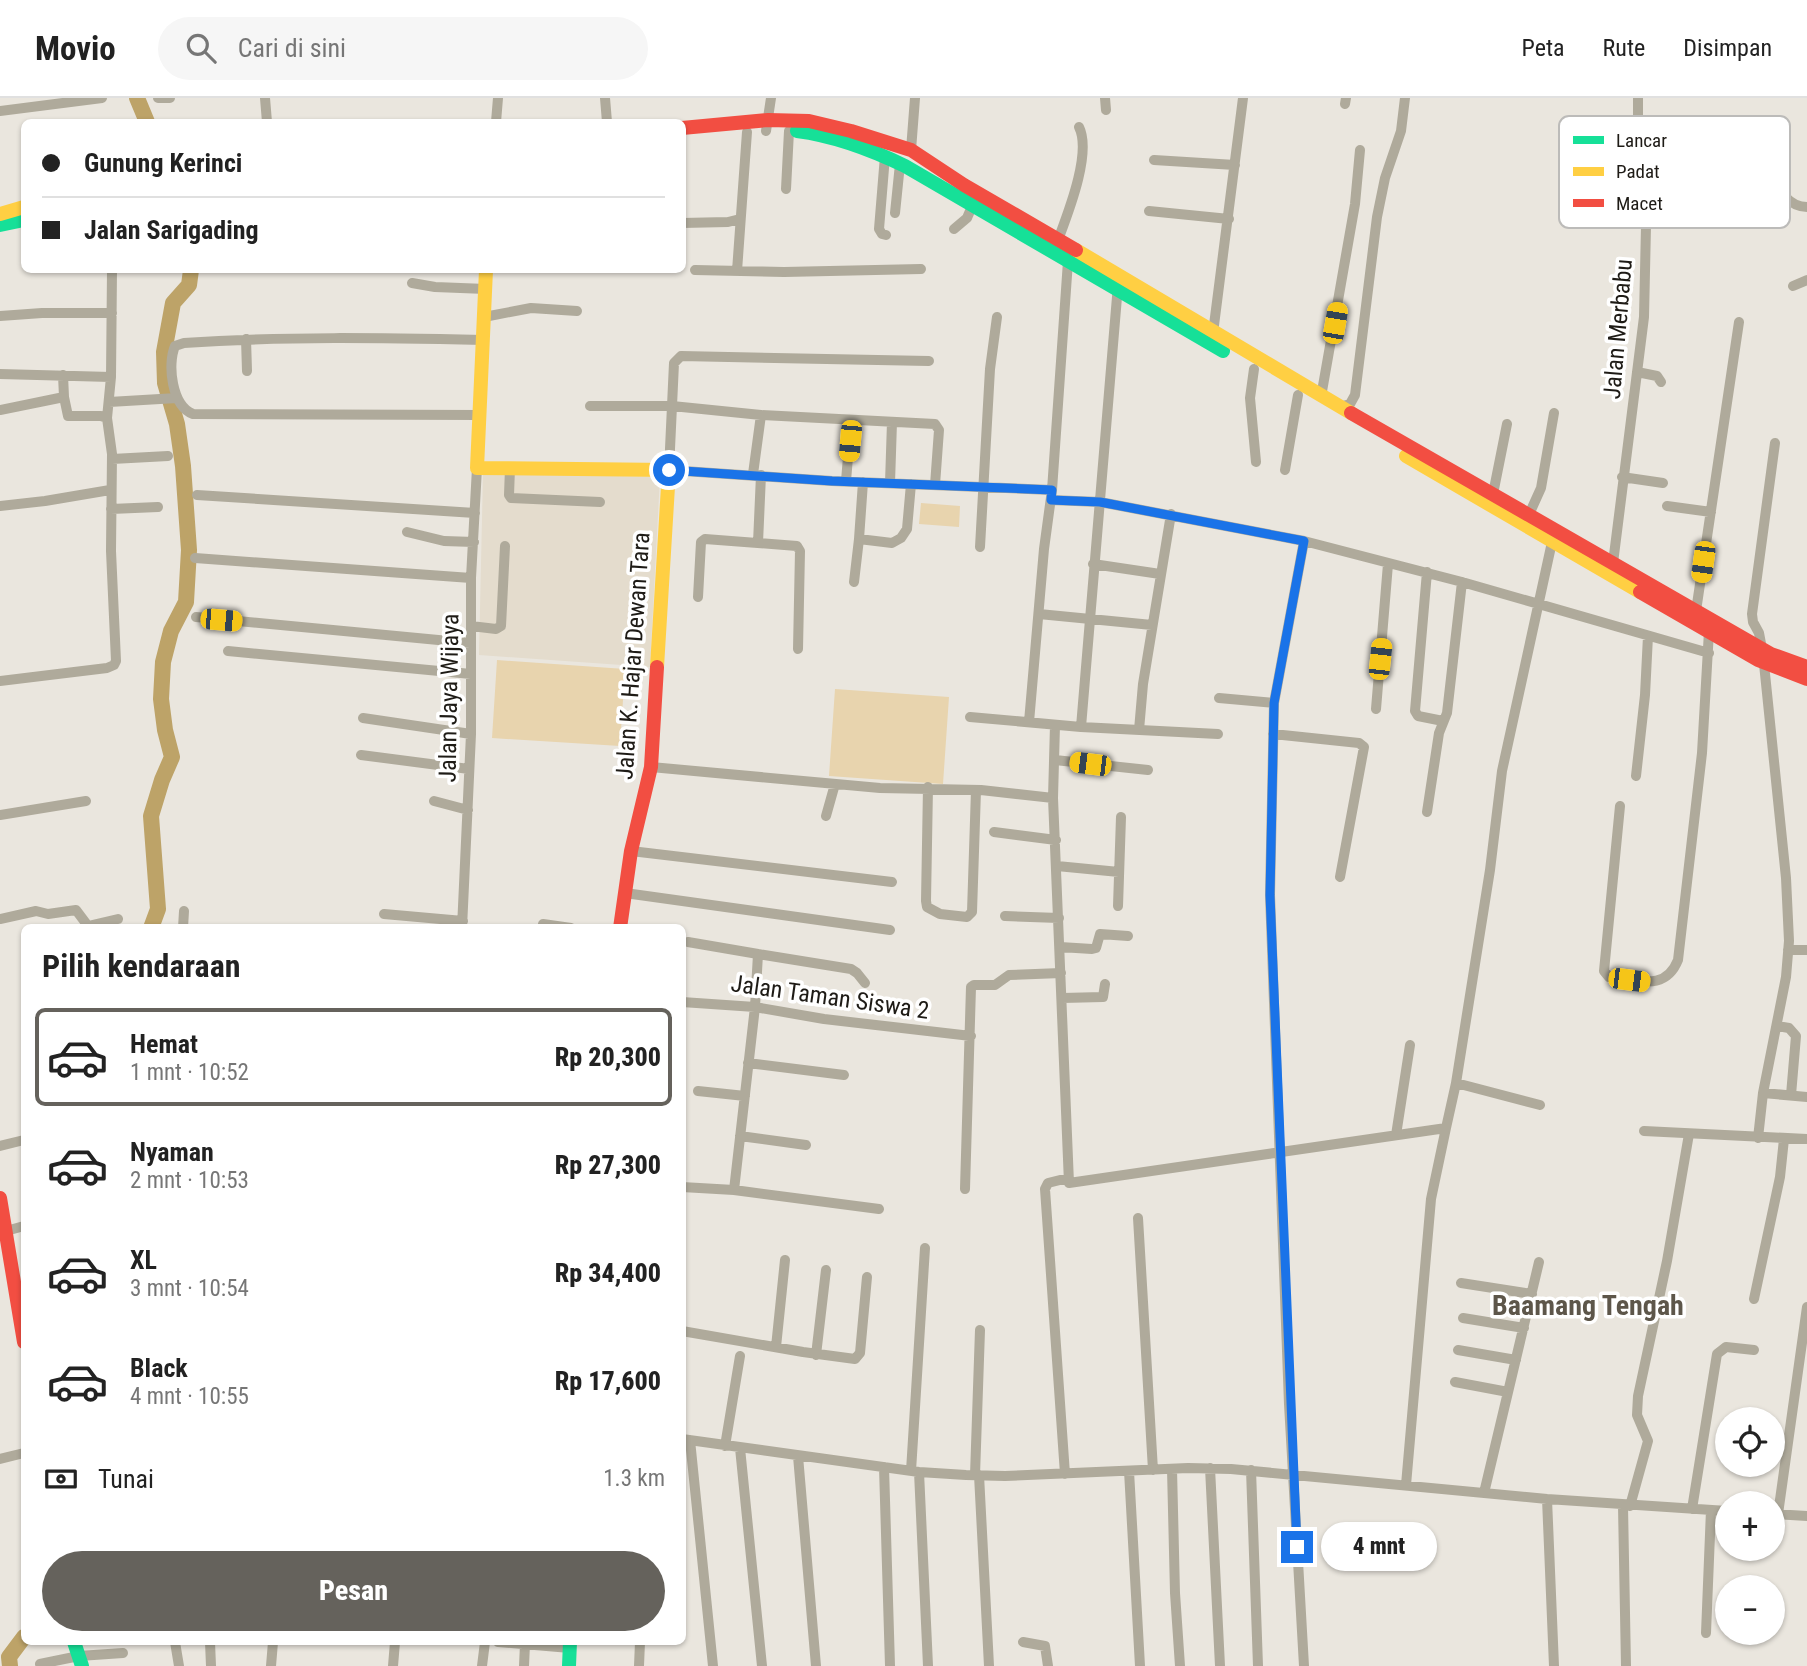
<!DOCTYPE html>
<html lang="id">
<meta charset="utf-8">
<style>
body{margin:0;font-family:"Roboto Condensed",sans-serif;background:#f6f6f6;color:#222;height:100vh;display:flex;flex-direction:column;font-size:26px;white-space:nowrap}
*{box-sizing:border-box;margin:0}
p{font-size:23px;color:#767676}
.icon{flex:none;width:38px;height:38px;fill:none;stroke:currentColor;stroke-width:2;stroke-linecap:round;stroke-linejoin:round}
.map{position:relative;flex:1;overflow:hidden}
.drawer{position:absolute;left:21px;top:826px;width:665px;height:721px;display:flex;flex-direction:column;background:#fff;border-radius:10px;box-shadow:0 2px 5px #0004}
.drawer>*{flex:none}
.top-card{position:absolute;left:21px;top:21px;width:665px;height:154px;border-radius:10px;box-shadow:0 2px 5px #0004;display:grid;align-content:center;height:154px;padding:0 21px;background:#fff}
.controls{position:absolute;left:1715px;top:1309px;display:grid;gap:14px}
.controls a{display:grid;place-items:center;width:70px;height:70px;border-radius:50%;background:#fff;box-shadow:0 2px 5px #0004;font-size:35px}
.end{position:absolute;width:32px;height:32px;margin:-16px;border:9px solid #1a73e8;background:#fff;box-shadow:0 0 0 4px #fff}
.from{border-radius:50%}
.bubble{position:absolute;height:49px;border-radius:24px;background:#fff;box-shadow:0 2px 5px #0004;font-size:23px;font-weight:800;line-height:49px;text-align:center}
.car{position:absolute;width:21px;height:42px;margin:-21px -10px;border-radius:9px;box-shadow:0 0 5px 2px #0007;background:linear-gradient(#f5c518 24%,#345 0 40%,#f5c518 0 76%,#345 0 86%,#f5c518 0)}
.top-card b{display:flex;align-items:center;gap:24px;height:66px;font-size:26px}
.top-card b+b{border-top:2px solid #e0e0e0}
.top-card i{width:18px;height:18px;background:#222}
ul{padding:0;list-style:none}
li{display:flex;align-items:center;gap:21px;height:98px;margin:0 14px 10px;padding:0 7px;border:4px solid transparent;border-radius:10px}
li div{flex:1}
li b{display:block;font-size:26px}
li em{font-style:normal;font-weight:800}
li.selected{border-color:#65625c}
li>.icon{width:63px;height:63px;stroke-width:1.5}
h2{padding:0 21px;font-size:32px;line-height:84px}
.pay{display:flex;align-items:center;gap:18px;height:77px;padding:0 21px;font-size:26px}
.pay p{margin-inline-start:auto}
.cta{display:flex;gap:14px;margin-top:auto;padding:14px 21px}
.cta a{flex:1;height:80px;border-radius:42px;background:#65625c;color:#fff;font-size:28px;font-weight:800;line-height:80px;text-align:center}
header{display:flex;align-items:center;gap:42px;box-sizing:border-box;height:98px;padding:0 35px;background:#fff;border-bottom:2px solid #e0e0e0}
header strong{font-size:33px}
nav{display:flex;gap:38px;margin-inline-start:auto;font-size:24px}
.search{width:490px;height:63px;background:#f6f6f6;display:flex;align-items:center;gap:18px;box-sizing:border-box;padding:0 24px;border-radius:38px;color:#767676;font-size:26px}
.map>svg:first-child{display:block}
</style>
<header>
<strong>Movio</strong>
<div class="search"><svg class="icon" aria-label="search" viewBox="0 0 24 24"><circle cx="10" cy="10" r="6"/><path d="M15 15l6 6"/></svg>Cari di sini</div>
<nav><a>Peta</a><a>Rute</a><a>Disimpan</a></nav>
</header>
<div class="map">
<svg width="1807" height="1568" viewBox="0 0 1807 1568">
<rect width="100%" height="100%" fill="#eae6de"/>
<path fill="#e4dccd" d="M483 375 660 379 650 569 479 557Z"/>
<path fill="#e8d4ae" d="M921 405 960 408 959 429 919 426Z
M497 562 625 571 620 648 492 640Z
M835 591 949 599 943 686 829 678Z"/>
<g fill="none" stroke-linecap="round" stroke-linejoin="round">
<path stroke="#bda368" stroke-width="16" d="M137 0 147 24
M151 830 158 811 151 718 162 682 172 659 165 632 161 601 163 564 171 533 186 504 189 452 183 368 177 326 165 285 164 254 173 205 189 187 191 172
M10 1568 9 1559 24 1539"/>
<path stroke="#afaa9b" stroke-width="10" d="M158 0H170
M265 0 267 24
M605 0 607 24
M1105 0 1106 12
M1345 6 1346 0
M0 13 102 0
M496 24 498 0
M1595 29 1638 28
M766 33 771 0
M911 52 915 0
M885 58 879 131 882 136 886 137
M1154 62 1235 67
M1773 76C1778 92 1789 109 1807 109
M786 91 789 33
M1623 92 1628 96H1642
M1149 113 1229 121
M895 115 900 66
M682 125 728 124 740 121
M954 131 967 120 973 106
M1058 142C1068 115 1092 55 1079 29
M695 172 784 174 921 171
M737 173 747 34
M412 185 435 189 486 191
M1793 188 1807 182
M0 218 42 215H112
M484 219 531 210 577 213
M1213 235 1243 0
M246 241 247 273
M929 263 681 258 674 265 669 372 832 383 1052 392
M1254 271 1250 300 1256 364
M1637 274 1657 278 1661 284
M0 276 111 279
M63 277 64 299 68 318H101L107 320
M1321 299 1355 106 1360 52
M109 304 177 300
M590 308H672L761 317 935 326 939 332 935 387
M1340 309 1350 306 1355 297 1377 119 1385 80 1401 33 1405 0
M0 312 64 299
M480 317 193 316C172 308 167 267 175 248L184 245C284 238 384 240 484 242
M112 361 168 358
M510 370 509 397 511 400 600 404
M1285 372 1298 297
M753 376 761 317
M1622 379 1663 385
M846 383 851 323
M890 385 892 324
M1493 396 1507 326
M197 397 475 415
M1051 402 1100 404 1304 443 1462 484 1709 555
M0 408 45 403 110 392
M1667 408 1711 414
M111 411 158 409
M1527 421 1541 390 1554 315
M407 434 444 443 474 444
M859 441 863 384
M1304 443 1274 605 1270 797 1289 1306 1304 1568
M758 445 761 377
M980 449 990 271 997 219
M195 460 471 480
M1613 465 1644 219 1646 128 1638 62V0
M1093 466 1160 476
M1427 474 1415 613 1418 618 1443 623
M854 484 859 441 892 445 901 440 907 431 911 386
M698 499 701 444 705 441 797 448 800 453 798 551
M1696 513 1739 224
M1039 516 1152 527
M196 519 470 545
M471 528 496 531 501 528 505 448
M1762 551 1759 535 1753 524 1752 516 1775 345
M228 553 471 576
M0 583 107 570 114 567 116 563 111 453 112 356 107 320 111 279 112 172
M1219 600 1274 605
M1376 611 1388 466
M970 619 1081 629 1218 636
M363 620 471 636
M1029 624 1044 451 1052 392 1068 163
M1055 627 1053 700 1069 1085 1446 1030 1456 985 1490 772 1502 673 1552 444
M1081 629 1118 187
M1139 632 1143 586 1171 416
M1273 636 1359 645 1364 649 1340 779
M361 657 469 671
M1055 662 1148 672
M651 669 880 690 981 692 1053 700
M1636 678 1645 597 1648 538
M928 689 926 803 927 809 940 816 967 819 972 814 976 692
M434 703 468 712
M1620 708 1604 873 1609 879 1615 880C1641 883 1666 892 1678 862L1702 655 1709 533
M1427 714 1439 635 1447 615 1462 484
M0 717 86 703
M826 718 835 686
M994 734 1056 742
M631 753 892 784
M1057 768 1119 774
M625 795 890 832
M1118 808 1121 719
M384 816 463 823
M1005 818 1059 820
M0 821 36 813 48 816 76 812 88 828 118 821
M543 826 571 830
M183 830 184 813
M462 830 471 636V480L477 370
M688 844 758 856
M1060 849 1092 851 1096 850 1100 836 1128 838
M1788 852H1807
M1062 900 1103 899 1105 886
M682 904 755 909 824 921 971 938
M1777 928 1789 930 1796 938 1791 997
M748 965 844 977
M1456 985 1540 1007
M698 993 745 998
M1763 995 1807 999
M1644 1033 1807 1041
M1396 1037 1410 947
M740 1038 806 1047
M1758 1040 1763 995 1786 879 1789 843 1786 780 1764 566
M0 1048 24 1042
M682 1089 734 1092 879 1111
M965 1091 971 889 974 887H995L1009 877 1061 875
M734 1092 755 909 758 856 851 871 857 875 865 885
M1138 1120 1153 1372
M6 1133 24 1128
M1461 1185 1532 1196
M1754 1201 1780 1079 1784 1041
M1463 1220 1524 1230
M682 1233 803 1254 855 1261 860 1255 867 1179
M776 1249 785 1162
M1458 1252 1516 1262
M816 1257 826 1172
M1455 1284 1508 1294
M682 1341 919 1374 966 1377 1005 1378 1188 1370 1231 1371 1547 1401 1727 1413
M690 1342 713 1568
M725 1348 740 1258
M740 1350 762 1568
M798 1358 816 1568
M0 1361 24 1355
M884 1369 890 1568
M1210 1370 1220 1568
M1172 1371 1175 1495 1180 1568
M1251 1372 1258 1568
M911 1373 925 1150
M1129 1373 1140 1568
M919 1374 928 1568
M1065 1376 1045 1091 1048 1085 1068 1080
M975 1377 980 1232
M979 1377 989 1568
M1406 1387 1431 1101 1446 1030
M1484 1395 1539 1164
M1547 1401 1554 1568
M1623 1408 1626 1568
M1630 1408 1648 1343 1637 1317 1638 1298 1667 1163 1689 1036
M1692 1411 1717 1256 1726 1249 1754 1252
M1773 1416 1807 1418
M1778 1416 1807 1209
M1706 1535 1711 1412
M175 1544 179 1568
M210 1544 211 1568
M498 1544 570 1550
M1023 1544 1045 1548 1048 1568
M40 1566 79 1558 123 1555
M271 1568 273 1544
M393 1568 395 1544
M482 1568 485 1544
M524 1568 525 1546
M639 1568 640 1544"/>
<path stroke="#16e098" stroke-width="14" d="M797 33C836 38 870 51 905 68L1223 253
M0 127 24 122
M74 1544 82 1568
M569 1568 570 1544"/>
<path stroke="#ffcf43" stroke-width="14" d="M0 116 24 109
M1076 152 1351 315
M486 172 477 370 669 372 657 569
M1406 358 1640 494"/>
<path stroke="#f24e42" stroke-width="14" d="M682 30 768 22 809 23 851 33 911 52 964 87 1076 152
M1351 315 1771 556 1807 569
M1640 494 1758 562 1807 581
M620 830 631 753 651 669 657 569
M0 1100 24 1244"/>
</g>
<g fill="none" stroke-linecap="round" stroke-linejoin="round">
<path stroke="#1a73e8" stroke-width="9" d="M669 372 832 383 1052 392 1051 402 1100 404 1304 443 1274 605 1270 797 1297 1449"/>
</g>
<g text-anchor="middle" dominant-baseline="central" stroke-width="7" stroke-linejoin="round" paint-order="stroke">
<g font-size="24" fill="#1e1b16" stroke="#fff">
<text transform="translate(1618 231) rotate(-85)">Jalan Merbabu</text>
<text transform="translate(633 558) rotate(-86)">Jalan K. Hajar Dewan Tara</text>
<text transform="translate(449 600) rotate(-89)">Jalan Jaya Wijaya</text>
<text transform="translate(830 899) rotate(8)">Jalan Taman Siswa 2</text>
</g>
<g font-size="28" font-weight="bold" fill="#5d564a" stroke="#fff">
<text x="1588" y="1207">Baamang Tengah</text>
</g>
</g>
<rect x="1559" y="18" width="231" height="112" rx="10" fill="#fff" stroke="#bcbbb9" stroke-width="2"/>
<rect x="1573" y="38" width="31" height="8" fill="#16e098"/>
<rect x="1573" y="69" width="31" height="9" fill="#ffcf43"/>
<rect x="1573" y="101" width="31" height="8" fill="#f24e42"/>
<g font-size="19" fill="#1e1b16">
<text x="1616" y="49">Lancar</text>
<text x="1616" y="80">Padat</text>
<text x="1616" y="112">Macet</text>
</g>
</svg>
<div class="controls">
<a><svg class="icon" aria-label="locate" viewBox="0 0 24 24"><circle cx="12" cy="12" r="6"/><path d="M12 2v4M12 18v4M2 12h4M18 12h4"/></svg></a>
<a>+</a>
<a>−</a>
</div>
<i class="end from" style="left:669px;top:372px"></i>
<i class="end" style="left:1297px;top:1449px"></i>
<div class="bubble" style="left:1321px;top:1424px;width:116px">4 mnt</div>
<i class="car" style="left:1335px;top:225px;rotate:10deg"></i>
<i class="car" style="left:850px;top:343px;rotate:185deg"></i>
<i class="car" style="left:1703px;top:464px;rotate:188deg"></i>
<i class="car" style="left:221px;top:522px;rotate:95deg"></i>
<i class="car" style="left:1380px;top:561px;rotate:6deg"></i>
<i class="car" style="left:1090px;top:666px;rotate:277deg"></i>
<i class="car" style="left:1629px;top:882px;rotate:97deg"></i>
<div class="top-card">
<b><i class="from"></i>Gunung Kerinci</b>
<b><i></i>Jalan Sarigading</b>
</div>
<section class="drawer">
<h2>Pilih kendaraan</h2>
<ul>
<li class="selected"><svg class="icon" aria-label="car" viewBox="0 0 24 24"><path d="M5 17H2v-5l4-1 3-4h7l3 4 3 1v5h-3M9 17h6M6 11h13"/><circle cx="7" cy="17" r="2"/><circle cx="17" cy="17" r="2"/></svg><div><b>Hemat</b><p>1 mnt · 10:52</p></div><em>Rp 20,300</em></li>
<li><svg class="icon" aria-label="car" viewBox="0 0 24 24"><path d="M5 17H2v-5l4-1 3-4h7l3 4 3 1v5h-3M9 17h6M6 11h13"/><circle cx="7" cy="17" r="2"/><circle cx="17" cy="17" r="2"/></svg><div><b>Nyaman</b><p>2 mnt · 10:53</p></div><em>Rp 27,300</em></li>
<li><svg class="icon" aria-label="car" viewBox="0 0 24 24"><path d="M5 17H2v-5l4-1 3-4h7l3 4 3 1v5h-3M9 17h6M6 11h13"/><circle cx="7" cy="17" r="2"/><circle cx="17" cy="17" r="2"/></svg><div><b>XL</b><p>3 mnt · 10:54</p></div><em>Rp 34,400</em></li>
<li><svg class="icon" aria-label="car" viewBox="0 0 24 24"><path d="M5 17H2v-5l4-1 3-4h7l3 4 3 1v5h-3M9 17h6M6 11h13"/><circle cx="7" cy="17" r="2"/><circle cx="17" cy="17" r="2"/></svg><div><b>Black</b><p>4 mnt · 10:55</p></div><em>Rp 17,600</em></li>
</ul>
<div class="pay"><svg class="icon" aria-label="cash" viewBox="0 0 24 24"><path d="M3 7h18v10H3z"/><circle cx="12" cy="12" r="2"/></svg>Tunai<p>1.3 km</p></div>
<div class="cta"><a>Pesan</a></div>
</section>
</div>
